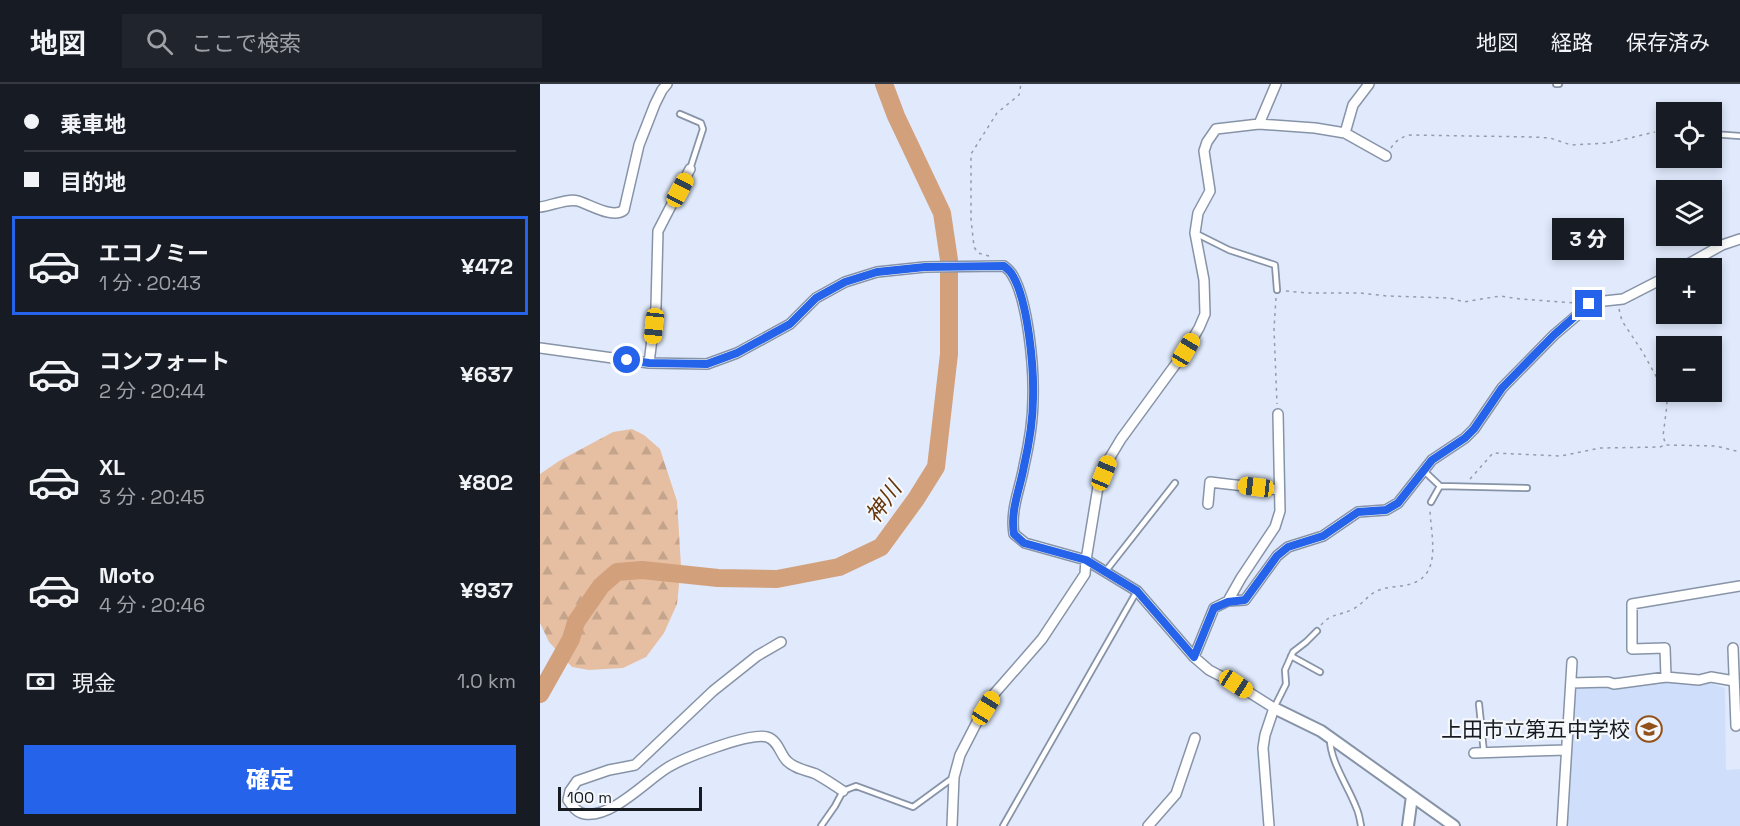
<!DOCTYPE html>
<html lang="ja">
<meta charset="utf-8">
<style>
body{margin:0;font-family:"Space Grotesk","Noto Sans JP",sans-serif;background:#20242c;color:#f1f3f6;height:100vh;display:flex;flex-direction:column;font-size:22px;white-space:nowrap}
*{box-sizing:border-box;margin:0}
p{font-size:20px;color:#9ea1a6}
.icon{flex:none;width:33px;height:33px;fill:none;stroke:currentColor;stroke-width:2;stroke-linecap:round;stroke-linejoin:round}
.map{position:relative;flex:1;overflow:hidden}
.side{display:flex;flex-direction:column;background:#171b24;width:540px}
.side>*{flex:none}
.guide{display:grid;align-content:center;height:132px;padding:0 24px;background:#171b24}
.fabs{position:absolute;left:1116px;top:18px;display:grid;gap:12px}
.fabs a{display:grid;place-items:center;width:66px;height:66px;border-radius:0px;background:#171b24;box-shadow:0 3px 9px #0003;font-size:30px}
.scale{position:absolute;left:18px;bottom:15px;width:144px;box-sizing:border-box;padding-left:6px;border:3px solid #161b22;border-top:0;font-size:16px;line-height:21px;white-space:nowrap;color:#161b22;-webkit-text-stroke:4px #f4f7fb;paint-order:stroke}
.end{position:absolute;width:27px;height:27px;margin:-14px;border:8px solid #2563eb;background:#fff;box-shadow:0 0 0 3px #fff}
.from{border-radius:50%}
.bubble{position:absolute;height:42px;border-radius:0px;background:#171b24;box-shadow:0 3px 9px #0003;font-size:20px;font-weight:800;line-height:42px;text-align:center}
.car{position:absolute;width:18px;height:36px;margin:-18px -9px;border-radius:8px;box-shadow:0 0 4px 2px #0007;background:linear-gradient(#f5c518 24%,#345 0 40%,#f5c518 0 76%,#345 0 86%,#f5c518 0)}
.guide b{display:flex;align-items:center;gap:21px;height:57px;font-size:22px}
.guide b+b{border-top:2px solid #363941}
.guide i{width:15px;height:15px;background:#f1f3f6}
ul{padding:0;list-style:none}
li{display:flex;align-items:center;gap:18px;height:99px;margin:0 12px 9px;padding:0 12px;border:3px solid transparent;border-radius:0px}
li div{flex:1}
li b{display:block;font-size:22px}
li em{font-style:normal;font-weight:800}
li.selected{border-color:#2563eb}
li>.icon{width:54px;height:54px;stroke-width:1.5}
.pay{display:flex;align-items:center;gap:15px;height:66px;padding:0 24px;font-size:22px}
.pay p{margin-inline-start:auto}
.primary-button{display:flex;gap:12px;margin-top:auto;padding:12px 24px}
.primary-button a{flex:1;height:69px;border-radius:0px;background:#2563eb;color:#fff;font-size:24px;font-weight:800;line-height:69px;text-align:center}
header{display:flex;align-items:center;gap:36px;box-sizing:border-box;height:84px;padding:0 30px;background:#171b24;border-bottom:2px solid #363941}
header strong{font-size:28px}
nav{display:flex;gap:33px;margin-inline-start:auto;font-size:21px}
.search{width:420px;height:54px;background:#20242c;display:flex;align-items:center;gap:15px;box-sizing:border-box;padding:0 21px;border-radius:0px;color:#9ea1a6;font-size:22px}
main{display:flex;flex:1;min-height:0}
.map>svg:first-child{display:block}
</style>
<header>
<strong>地図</strong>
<div class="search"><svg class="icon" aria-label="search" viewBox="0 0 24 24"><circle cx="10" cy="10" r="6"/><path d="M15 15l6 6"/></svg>ここで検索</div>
<nav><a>地図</a><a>経路</a><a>保存済み</a></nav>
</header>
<main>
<section class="side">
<div class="guide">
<b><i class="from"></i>乗車地</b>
<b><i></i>目的地</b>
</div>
<ul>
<li class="selected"><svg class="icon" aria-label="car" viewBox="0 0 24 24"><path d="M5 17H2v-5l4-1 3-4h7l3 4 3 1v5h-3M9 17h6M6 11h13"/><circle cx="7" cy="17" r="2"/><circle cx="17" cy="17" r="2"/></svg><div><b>エコノミー</b><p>1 分 · 20:43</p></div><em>¥472</em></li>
<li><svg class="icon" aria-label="car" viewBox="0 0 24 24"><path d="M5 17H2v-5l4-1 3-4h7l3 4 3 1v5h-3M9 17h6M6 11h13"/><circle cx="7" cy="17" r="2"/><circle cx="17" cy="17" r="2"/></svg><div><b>コンフォート</b><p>2 分 · 20:44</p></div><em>¥637</em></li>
<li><svg class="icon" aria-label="car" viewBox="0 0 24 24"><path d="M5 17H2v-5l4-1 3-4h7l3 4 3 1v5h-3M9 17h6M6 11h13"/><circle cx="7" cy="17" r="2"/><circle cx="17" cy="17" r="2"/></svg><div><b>XL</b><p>3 分 · 20:45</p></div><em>¥802</em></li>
<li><svg class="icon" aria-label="car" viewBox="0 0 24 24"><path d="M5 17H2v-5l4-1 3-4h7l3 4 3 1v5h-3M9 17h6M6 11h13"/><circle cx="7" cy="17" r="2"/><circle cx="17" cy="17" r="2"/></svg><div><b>Moto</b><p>4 分 · 20:46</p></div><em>¥937</em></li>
</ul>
<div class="pay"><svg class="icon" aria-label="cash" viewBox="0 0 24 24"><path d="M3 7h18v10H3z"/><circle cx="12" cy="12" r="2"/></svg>現金<p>1.0 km</p></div>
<div class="primary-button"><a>確定</a></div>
</section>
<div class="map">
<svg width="1200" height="742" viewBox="0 0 1200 742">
<defs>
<pattern id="forest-firs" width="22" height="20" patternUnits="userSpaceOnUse" patternTransform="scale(1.5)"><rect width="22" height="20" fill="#e6bfa3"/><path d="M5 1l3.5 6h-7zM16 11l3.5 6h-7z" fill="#c5a48c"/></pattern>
</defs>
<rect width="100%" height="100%" fill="#e0eafc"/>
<path fill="#cfdffb" d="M1134 597 1157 601 1170 599 1185 604 1186 686 1200 685V742H1026L1035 603 1061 602 1070 604Z"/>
<path fill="url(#forest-firs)" d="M92 345 104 351 120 365 137 417 141 482 137 520 124 549 106 573 83 584 49 586 32 583 9 558 0 539V390L19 377 73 348Z"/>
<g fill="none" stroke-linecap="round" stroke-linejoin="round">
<path stroke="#d3a07c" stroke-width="18" d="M0 610 31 555 36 538 61 502 77 488 102 486 178 494 237 495 299 483 341 463 376 415 396 383 409 270V176L402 129 356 32 344 0"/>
<g stroke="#8793a7" stroke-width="8">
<path id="service" d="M1016 0H1019
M140 30 161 39 163 45 150 85
M1122 47H1126
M1172 50 1200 52
M655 149 689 166 735 181 737 206
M883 386 900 402 891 418
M900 402 987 404
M565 488 635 399
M751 572 780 588
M939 620 944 669
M734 624 746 600 745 586 753 568 766 558 777 547
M790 655C790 677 808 702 816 723 819 729 820 736 821 742
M281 742 295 722 303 707 316 702 373 723 414 693
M463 742 597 507"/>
</g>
<g stroke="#8793a7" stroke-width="12">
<path id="minor" d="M719 40 775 44 805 49 846 72
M805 49 813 21 829 0
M0 123C11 122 27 114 38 117 51 121 73 135 84 126L99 61 115 20 122 6 127 0
M1141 184 1182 161 1200 155
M0 264 109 279 167 280 197 269 250 240 276 214 305 198 337 188 385 183 464 182C468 185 471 188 473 192 488 218 494 283 493 314 493 336 489 360 484 382 480 405 470 426 474 450L485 459 546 476 597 507 654 573 669 586 696 600 734 624 725 651 723 664 729 742
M109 279 116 223 118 147 150 85
M668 420 670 398 739 406
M688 517 701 494 735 443 740 427 738 330
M241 558 217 572 173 607 95 681 69 686 37 697 30 707 28 716C32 722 37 729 45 730 72 734 106 697 127 684 143 674 210 648 227 653 238 656 240 670 247 677 255 685 266 686 276 690 285 695 294 701 303 707
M1193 564 1196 642
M654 573 674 524 688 517 705 516 737 472 748 463 783 452 818 428 846 426 858 419 892 376 925 354 934 345 962 304 1014 251 1049 221 1055 218 1083 215 1126 193
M1126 593 1125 564 1092 565V520L1200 502
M1031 599 1068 598 1074 600 1126 593 1159 596 1171 593 1194 597
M934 669 1026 666
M412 742 414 693 420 671 437 638 454 610 502 555 545 490 546 476 558 403 569 375 581 355 646 266 659 244 665 230 664 196 655 149 658 129 670 107 664 67 667 58 676 45 719 40 736 0
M608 742 636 710 655 654
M1022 742 1032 578"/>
</g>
<g stroke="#8793a7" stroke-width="14">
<path id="tertiary" d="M734 624 781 647 914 742
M868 742 872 712"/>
</g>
<path stroke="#949caa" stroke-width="1.5" stroke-dasharray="3 4.5" stroke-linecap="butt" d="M851 64C856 56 862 53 870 51L993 53 1010 54 1031 61 1068 59 1115 48
M449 172 438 169 434 163 431 135V70L457 29 479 11 481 0
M746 207 768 209H820L847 212 910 214 924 218 960 212 980 215 1036 219
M736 214 734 245 737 320
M1079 225 1082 237 1102 267 1126 310 1127 321 1123 352 1126 361 1176 362 1200 368
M930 395 953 369 1021 372 1060 364 1120 363 1125 361
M781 541C791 529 800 532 813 525 822 521 827 512 835 508 847 501 864 504 876 498 902 486 890 447 890 425"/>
<use href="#service" stroke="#fff" stroke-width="4.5"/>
<use href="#minor" stroke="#fff" stroke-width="9"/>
<use href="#tertiary" stroke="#fff" stroke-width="10"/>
</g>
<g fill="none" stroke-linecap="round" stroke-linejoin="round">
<path stroke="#2563eb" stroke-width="8" d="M87 276 109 279 167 280 197 269 250 240 276 214 305 198 337 188 385 183 464 182C468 185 471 188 473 192 488 218 494 283 493 314 493 336 489 360 484 382 480 405 470 426 474 450L484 459 546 476 597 507 654 573 674 524 688 518 705 516 737 472 748 463 783 452 818 428 846 426 858 419 892 376 925 354 934 345 962 304 1014 251 1049 220"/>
</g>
<defs>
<g id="school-ring" transform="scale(1.35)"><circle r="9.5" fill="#f4f7fb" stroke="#915119" stroke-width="1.5"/><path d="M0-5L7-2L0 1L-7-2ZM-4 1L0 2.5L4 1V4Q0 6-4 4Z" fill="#915119"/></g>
</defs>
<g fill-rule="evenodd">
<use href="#school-ring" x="1109" y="645"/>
</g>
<g text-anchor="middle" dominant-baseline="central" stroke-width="4.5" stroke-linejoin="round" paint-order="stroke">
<g font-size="21" fill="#161b22" stroke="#f4f7fb" text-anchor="end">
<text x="1090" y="645">上田市立第五中学校</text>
</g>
<g font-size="22" font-style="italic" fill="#633307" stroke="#f4f7fb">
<text transform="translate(343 418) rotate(-55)">神川</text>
</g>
</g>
</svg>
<div class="fabs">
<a><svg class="icon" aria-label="locate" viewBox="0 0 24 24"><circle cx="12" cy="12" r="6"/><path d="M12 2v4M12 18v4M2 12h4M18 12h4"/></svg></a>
<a><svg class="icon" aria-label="layers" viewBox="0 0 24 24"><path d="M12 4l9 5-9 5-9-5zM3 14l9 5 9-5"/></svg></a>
<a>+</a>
<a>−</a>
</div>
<div class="scale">100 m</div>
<i class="end from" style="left:87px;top:276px"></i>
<i class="end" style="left:1049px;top:220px"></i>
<div class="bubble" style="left:1012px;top:134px;width:72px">3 分</div>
<i class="car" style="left:140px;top:106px;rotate:28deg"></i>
<i class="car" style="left:114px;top:242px;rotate:186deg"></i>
<i class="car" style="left:646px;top:266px;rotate:31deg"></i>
<i class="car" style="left:564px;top:389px;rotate:22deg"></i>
<i class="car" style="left:716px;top:403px;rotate:277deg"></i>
<i class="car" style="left:696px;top:600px;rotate:123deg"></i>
<i class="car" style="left:446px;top:624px;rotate:32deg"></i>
</div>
</main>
